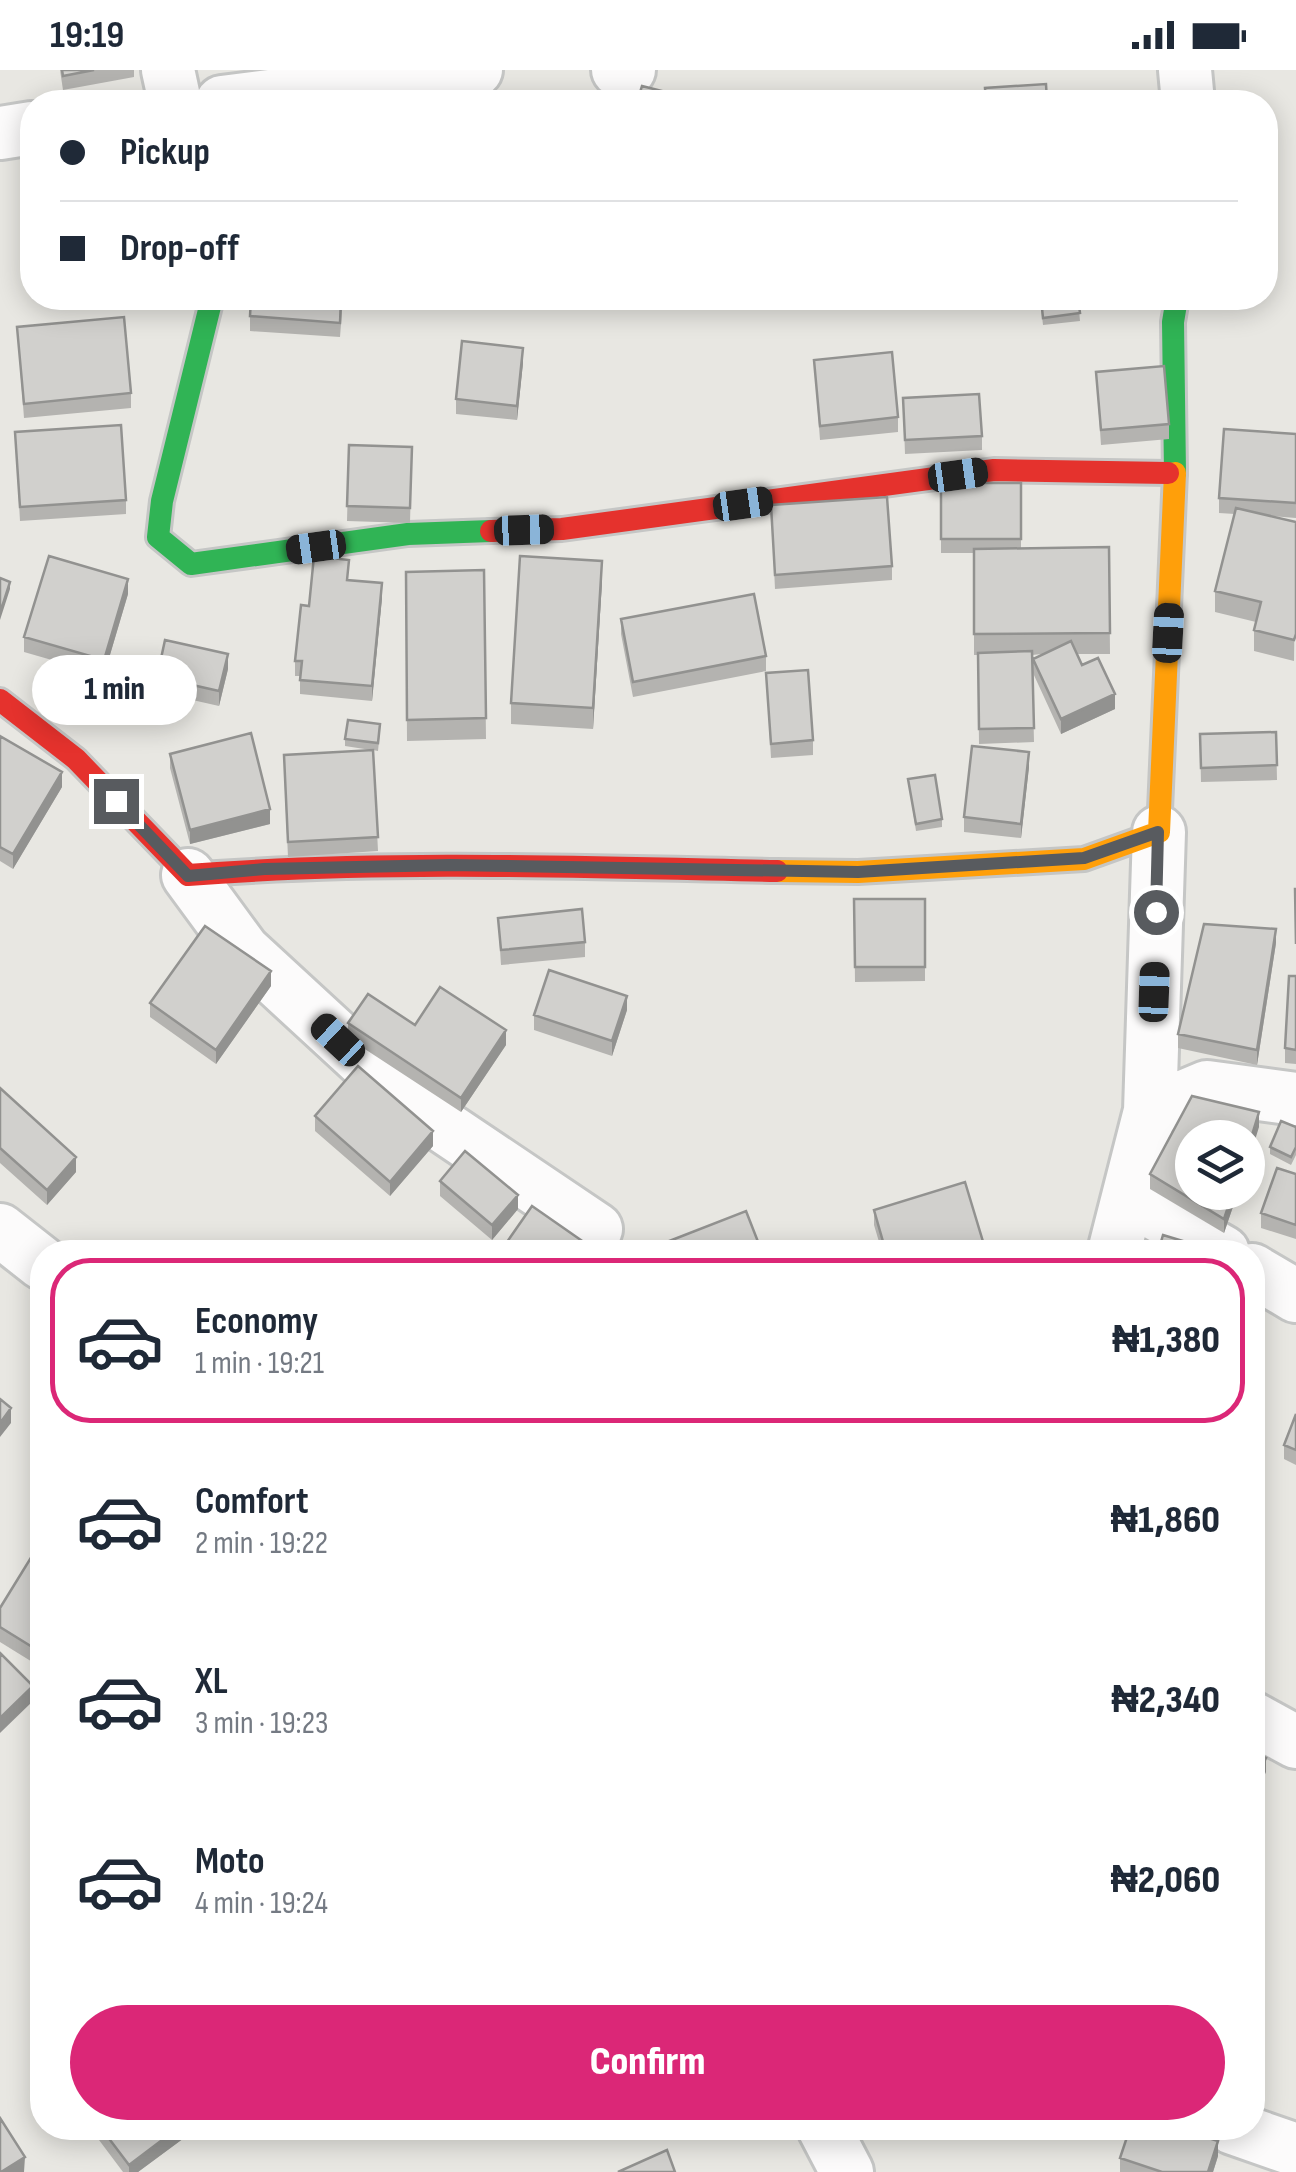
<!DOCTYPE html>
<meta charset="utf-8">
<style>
body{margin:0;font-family:"Sofia Sans Condensed",sans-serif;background:#f2f2f3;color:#1f2937;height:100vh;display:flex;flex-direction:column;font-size:38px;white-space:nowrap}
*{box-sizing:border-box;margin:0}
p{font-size:32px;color:#747a83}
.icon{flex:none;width:55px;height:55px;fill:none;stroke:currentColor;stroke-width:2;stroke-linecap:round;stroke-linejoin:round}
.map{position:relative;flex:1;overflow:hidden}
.details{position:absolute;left:30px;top:1170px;width:1235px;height:900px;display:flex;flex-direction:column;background:#fff;border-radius:40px;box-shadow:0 5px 25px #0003}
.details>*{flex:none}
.banner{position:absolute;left:20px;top:20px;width:1258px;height:220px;border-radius:40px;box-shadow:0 5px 25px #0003;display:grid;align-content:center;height:220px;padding:0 40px;background:#fff}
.buttons{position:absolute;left:1175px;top:1050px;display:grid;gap:20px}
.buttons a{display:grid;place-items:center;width:90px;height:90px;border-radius:50%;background:#fff;box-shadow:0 5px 25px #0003;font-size:50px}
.end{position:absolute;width:45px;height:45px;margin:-22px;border:12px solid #585b5f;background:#fff;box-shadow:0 0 0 5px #fff}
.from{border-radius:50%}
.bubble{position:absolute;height:70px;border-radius:35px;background:#fff;box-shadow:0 5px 25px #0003;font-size:32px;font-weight:800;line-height:70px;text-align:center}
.car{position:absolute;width:30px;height:60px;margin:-30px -15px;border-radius:12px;box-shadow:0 0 8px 2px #0007;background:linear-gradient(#222 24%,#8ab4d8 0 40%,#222 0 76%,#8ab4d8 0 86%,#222 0)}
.banner b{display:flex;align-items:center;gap:35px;height:95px;font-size:38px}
.banner b+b{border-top:2px solid #e0e1e3}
.banner i{width:25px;height:25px;background:#1f2937}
ul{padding:18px 0 0;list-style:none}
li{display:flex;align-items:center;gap:30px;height:165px;margin:0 20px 15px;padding:0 20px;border:5px solid transparent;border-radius:40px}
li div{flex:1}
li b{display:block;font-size:38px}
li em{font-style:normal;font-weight:800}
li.active{border-color:#db2777}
li>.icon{width:90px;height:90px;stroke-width:1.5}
.primary-button{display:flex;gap:20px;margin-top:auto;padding:20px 40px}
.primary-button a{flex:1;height:115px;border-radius:60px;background:#db2777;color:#fff;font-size:40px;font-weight:800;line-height:115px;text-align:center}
.status{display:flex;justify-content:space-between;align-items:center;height:70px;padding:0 50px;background:#fff;direction:ltr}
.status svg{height:28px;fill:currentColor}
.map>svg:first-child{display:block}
</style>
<div class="status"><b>19:19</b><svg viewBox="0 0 49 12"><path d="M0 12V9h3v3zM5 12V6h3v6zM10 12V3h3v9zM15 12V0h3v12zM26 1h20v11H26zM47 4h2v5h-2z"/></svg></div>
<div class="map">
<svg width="1296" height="2102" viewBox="0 0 1296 2102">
<rect width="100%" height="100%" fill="#e8e7e2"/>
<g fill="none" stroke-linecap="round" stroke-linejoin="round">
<g stroke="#c5c6c5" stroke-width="58">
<path id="street" d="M168 0 175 32
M618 0H629
M1185 0 1188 32
M222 32 476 0
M0 63 32 58
M188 805 243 880 410 1034 596 1159
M1150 1041 1207 1017 1296 1029
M1130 1129 1223 1182
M0 1160 42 1193
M1114 1182 1150 1041 1159 762
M1252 1200 1296 1226
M1252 1648 1296 1672
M824 2058 847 2102
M1233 2058 1296 2080"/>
</g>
<g stroke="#c5c6c5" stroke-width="28">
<path id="fast" d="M212 228 162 431 158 467 191 494 408 464 491 461
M1168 403H1175L1173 252 1177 228"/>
</g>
<g stroke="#c5c6c5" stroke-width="28">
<path id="slow" d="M777 801 858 802 1084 789 1159 762 1175 403"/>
</g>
<g stroke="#c5c6c5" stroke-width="28">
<path id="jam" d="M491 461 562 459 994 400 1168 403
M0 630 76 689 188 805C384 790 581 797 777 801"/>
</g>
<use href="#street" stroke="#fcfbfb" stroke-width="52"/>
<use href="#fast" stroke="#30b455" stroke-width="22"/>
<use href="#slow" stroke="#ff9f0a" stroke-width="22"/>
<use href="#jam" stroke="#e5322d" stroke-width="22"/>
</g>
<path fill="#b4b3b0" d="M60 0H134V7L63 20Z
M343 228 340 267 250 261V246Z
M610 228H668L666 236Z
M1040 228H1078L1080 251 1043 255Z
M17 257 131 323V338L24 348Z
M814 290 898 347V362L820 370Z
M523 293 517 350 456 344V329Z
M1096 302 1169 354V369L1101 375Z
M903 328 982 366V380L905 384Z
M15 362 126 430V444L20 451Z
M1296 364V448L1271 446 1296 452 1294 591 1254 581V560L1256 552 1215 542V521L1235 444 1219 443V428Z
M349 375 412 377 410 453 347 451Z
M941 413H1021V479L1109 477 1110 584H1077L1082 595 1115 639 1061 664 1033 603V589L1042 584 1032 585 1034 672 979 674 978 585H974V483H941Z
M771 435 892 496V510L775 519Z
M484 500 486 669 407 671 406 502Z
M348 510 382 528 372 631 300 624V606H295V591L309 536Z
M602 512 593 659 511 654V633Z
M128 524 104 605 24 582V567Z
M621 549 766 586V601L633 627 621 564Z
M228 599 219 636 157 622V607Z
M766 603 813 670V685L771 688Z
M380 661 378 681 373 680 378 781 288 787 284 700 371 680 345 676V669Z
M1276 662 1277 710 1201 712 1200 664Z
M0 666 62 717 13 799 0 791Z
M170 684 270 754 190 774 170 698Z
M1029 697 1021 768 964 762V747Z
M908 709 942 749V757L916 761Z
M854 829H925V911L855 912Z
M498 848 585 872V887L501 895Z
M1276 873 1257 995 1178 978V964Z
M1296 906V994L1285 993V978Z
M271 916 216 994 150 947V933Z
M627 940 612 986 534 960V945Z
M348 953 506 975 461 1042 348 968Z
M0 1018 76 1102 47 1135 0 1093Z
M315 1046 433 1076 390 1126 315 1061Z
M1259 1057 1192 1122H1238L1224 1163 1150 1119V1104Z
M1296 1057V1085L1291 1095 1270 1084V1077Z
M1296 1104V1169L1261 1158V1143Z
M440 1111 518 1139 492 1170 440 1126Z
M874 1140 984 1182H882L874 1155Z
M1296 1344V1395L1284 1389V1375Z
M42 1492V1598L0 1572V1538Z
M90 2058H184V2068L138 2102H123Z
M1218 2086 1213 2102H1120V2088Z"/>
<path fill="#929290" d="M523 278V293L517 350V336Z
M602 491V512L593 659V638Z
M128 509V524L104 605V590Z
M10 512V519L0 550V543Z
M382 513V528L372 631V616Z
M228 584V599L219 636V621Z
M1115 624V639L1061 664V649Z
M1029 682V697L1021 768V754Z
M62 702V717L13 799V784Z
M270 739V754L190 774V760Z
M1276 859V873L1257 995V980Z
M271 901V916L216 994V980Z
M627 926V940L612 986V971Z
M506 960V975L461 1042V1028Z
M1259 1042V1057L1248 1093V1078Z
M433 1061V1076L390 1126V1112Z
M76 1087V1102L47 1135V1120Z
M1233 1122H1238L1224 1163V1149Z
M518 1125V1139L492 1170V1155Z
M984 1175V1182H960Z
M11 1338V1353L0 1367V1353Z
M33 1616V1631L0 1663V1648Z
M1266 1688V1702L1252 1734V1719Z
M178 2058H184V2068L138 2102H129V2095Z
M1218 2071V2086L1213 2102H1208Z
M25 2087 24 2102H1Z"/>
<path fill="#d1d0cd" stroke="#929290" stroke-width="2.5" d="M62 0H94L63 6Z
M1046 14 1047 32H986L985 18Z
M642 16 705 32H637Z
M251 228H341L340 253 250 246Z
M1041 228H1078L1080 243 1043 248Z
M124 247 131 323 24 334 17 257Z
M462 271 523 278 517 336 456 329Z
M892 282 898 347 820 356 814 290Z
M1164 296 1169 354 1101 360 1096 302Z
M979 324 982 366 905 370 903 328Z
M121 355 126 430 20 437 15 362Z
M1224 359 1296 364V433L1219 428Z
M349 375 412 377 410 438 347 436Z
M941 413H1021V469H941Z
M887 427 892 496 775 505 771 435Z
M1236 438 1296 452V564L1294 570 1254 560 1261 532 1215 521Z
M1109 477 1110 563 974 564V479Z
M49 486 128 509 104 590 24 567Z
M314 486 349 490 347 510 382 513 372 616 300 610 302 591H295L301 535 309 536Z
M520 486 602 491 593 638 511 633Z
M484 500 486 648 407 650 406 502Z
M0 508 10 512 0 543Z
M754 524 766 586 633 612 621 549Z
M165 570 228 584 219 621 157 607Z
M1071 571 1082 595 1098 588 1115 624 1061 649 1033 589Z
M1032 581 1034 658 979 659 978 583Z
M808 600 813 670 771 674 766 603Z
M348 650 380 654 378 673 345 669Z
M1276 662 1277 695 1201 698 1200 664Z
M251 663 270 739 190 760 170 684Z
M0 666 62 702 13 784 0 777Z
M972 676 1029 682 1021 754 964 747Z
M373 680 378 767 288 772 284 685Z
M935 705 942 749 916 754 908 709Z
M1295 819H1296V874Z
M854 829H925V897H855Z
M582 839 585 872 501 880 498 848Z
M1204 854 1276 859 1257 980 1178 964Z
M205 856 271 901 216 980 150 933Z
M549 900 627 926 612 971 534 945Z
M1289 906H1296V980L1285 978Z
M440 917 506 960 461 1028 348 953 368 924 415 955Z
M358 996 433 1061 390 1112 315 1046Z
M0 1018 76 1087 47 1120 0 1078Z
M1192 1026 1259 1042 1248 1078V1068H1192V1122H1233L1224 1149 1150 1104Z
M1281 1051 1296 1057V1077L1291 1087 1270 1077Z
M465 1081 518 1125 492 1155 440 1111Z
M1277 1098 1296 1104V1155L1261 1143Z
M965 1112 984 1175 960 1182H886L874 1140Z
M532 1136 598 1182H500Z
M746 1141 762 1182H657L654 1177Z
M1163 1165 1219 1182H1158Z
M0 1329 11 1338 0 1353Z
M1296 1344V1380L1284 1375Z
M32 1486 42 1492V1583L0 1557V1538Z
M0 1583 33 1616 0 1648Z
M1252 1682 1266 1688 1252 1719Z
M0 2048 25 2087 1 2102H0Z
M101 2058H178L129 2095Z
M1130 2058H1177L1218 2071 1208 2102H1162L1120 2088Z
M667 2080 675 2102H618Z"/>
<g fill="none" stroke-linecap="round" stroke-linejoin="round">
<path stroke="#585b5f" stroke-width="12" d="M116 731 188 806 264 799 450 795 858 802 1084 788 1158 762 1156 842"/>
</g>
</svg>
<div class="buttons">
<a><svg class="icon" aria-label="layers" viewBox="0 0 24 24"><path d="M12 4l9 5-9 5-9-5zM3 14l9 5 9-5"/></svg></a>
</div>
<i class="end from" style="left:1156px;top:842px"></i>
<i class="end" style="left:116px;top:731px"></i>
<div class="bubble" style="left:32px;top:585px;width:165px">1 min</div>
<i class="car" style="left:958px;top:405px;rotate:82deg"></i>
<i class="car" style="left:743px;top:434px;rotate:82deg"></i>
<i class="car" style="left:524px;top:460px;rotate:88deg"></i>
<i class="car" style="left:316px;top:477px;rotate:262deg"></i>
<i class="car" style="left:1168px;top:563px;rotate:3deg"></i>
<i class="car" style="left:1154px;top:922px;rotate:2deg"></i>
<i class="car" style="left:338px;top:970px;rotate:313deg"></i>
<div class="banner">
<b><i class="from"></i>Pickup</b>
<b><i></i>Drop-off</b>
</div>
<section class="details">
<ul>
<li class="active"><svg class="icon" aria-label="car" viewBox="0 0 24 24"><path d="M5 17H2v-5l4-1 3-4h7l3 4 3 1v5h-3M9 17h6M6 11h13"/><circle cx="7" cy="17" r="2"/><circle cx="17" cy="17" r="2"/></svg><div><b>Economy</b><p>1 min · 19:21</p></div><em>₦1,380</em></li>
<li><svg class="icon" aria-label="car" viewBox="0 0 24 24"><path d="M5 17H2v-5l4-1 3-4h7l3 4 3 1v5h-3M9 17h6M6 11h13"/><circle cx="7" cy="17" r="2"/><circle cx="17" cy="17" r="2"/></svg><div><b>Comfort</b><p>2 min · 19:22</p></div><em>₦1,860</em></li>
<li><svg class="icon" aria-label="car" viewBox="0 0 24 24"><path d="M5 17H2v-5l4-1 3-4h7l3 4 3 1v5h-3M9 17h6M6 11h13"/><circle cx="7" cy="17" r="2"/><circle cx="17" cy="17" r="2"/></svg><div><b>XL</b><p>3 min · 19:23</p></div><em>₦2,340</em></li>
<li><svg class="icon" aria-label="car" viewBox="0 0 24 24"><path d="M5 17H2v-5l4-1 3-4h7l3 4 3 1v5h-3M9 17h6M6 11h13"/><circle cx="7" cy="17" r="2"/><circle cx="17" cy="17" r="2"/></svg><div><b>Moto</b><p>4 min · 19:24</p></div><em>₦2,060</em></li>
</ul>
<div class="primary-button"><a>Confirm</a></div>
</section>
</div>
